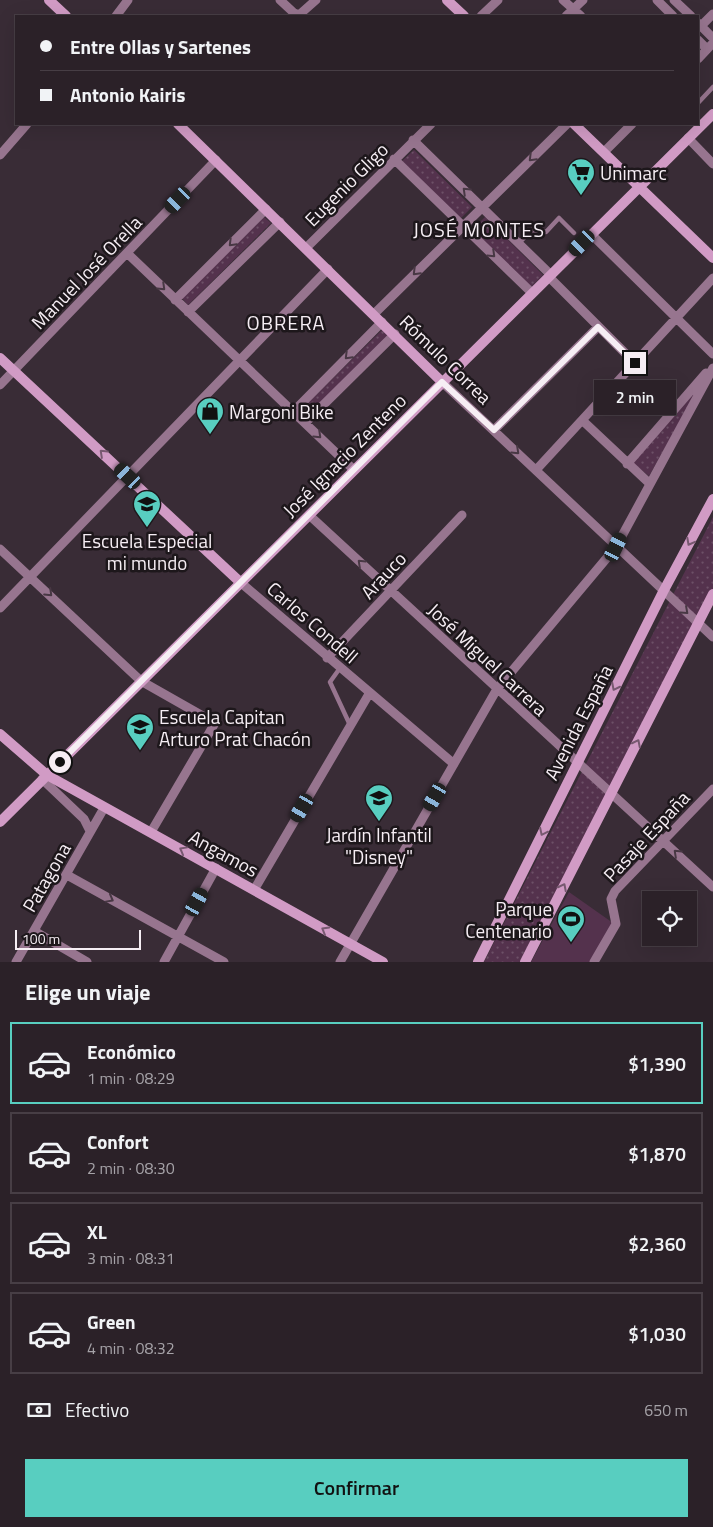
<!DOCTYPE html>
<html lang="es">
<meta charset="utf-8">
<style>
body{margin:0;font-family:"Titillium Web",sans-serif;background:#332930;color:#f1f3f6;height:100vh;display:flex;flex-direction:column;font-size:19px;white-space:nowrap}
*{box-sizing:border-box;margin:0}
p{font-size:16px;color:#a6a3a8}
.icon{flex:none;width:28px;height:28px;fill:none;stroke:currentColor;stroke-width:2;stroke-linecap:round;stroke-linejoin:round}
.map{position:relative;height:962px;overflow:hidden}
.side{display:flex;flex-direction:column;background:#2b2128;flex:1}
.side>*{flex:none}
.banner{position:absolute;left:15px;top:15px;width:684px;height:110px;border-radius:0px;box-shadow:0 5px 20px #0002,0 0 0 1px #473e45;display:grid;align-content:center;height:110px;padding:0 25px;background:#2b2128}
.tools{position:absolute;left:642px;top:891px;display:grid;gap:10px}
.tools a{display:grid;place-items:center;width:55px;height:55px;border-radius:0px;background:#2b2128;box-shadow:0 5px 20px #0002,0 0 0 1px #473e45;font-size:25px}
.scale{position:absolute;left:15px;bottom:12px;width:126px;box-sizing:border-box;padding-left:5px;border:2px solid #f6eef4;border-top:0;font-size:14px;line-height:18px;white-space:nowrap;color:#f6eef4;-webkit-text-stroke:4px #1d171b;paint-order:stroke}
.end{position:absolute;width:22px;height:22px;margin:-11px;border:6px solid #f6eef4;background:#111;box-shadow:0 0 0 2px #111}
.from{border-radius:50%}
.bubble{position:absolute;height:35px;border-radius:0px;background:#2b2128;box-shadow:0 5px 20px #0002,0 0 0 1px #473e45;font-size:16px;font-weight:600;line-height:35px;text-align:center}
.car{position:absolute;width:15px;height:30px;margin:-15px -8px;border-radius:6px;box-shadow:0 0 4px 1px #0007;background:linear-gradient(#222 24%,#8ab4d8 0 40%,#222 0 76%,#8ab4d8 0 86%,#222 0)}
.banner b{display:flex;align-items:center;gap:18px;height:48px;font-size:19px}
.banner b+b{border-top:1px solid #473e45}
.banner i{width:12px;height:12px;background:#f1f3f6}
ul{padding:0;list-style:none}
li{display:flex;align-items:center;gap:15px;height:82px;margin:0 10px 8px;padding:0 15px;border:2px solid #473e45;border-radius:0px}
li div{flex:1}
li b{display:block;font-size:19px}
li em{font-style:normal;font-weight:600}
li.active{border-color:#58cec0}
li>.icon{width:45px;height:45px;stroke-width:1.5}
h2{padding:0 25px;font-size:22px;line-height:60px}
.pay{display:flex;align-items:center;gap:12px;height:55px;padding:0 25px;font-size:19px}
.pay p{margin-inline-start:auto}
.primary-button{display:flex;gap:10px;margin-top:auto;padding:10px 25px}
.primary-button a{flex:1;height:58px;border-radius:0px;background:#58cec0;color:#111;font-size:20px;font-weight:600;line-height:58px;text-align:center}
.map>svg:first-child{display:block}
</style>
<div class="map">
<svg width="713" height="962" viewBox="0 0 713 962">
<defs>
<pattern id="grass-dots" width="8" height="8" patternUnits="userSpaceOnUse" patternTransform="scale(1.25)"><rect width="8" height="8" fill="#54324d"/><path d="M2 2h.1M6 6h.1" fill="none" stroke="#6d5067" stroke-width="1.8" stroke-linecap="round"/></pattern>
</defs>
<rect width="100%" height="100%" fill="#392c36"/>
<path fill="url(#grass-dots)" d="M414 150 472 207 461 218 402 161Z
M264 217 271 223 188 305 182 298Z
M485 217 543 275 530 288 472 230Z
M383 329 389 335 306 417 300 411Z
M698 389 649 476 633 463Z
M713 517V589L520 962H484Z"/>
<path fill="#54324d" d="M569 892 613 923 590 962H531Z"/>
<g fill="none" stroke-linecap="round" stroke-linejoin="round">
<path stroke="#97758f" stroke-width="4.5" d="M698 103 713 87
M519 243 532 230 546 232 559 218 574 233
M340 668 330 682 350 725"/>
<path stroke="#97758f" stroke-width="9" d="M280 0 294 13 299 15 316 0
M563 0 581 16
M657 0 673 16
M674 0 691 16
M116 16 128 0
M481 16 498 0
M566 16 583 0
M698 23 713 38
M701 26 713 14
M698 40 707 49
M698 59 713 43
M688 138 713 164
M413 140 551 275
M604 152 632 124
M0 155 27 124
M394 159 532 293
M591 234 713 354
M306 248 431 124
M127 253 354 470
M549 277 635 363
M175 300 266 209
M188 312 280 222
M374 314 567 124
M442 382 713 637
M0 385 216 160
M293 412 382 322
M582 420 649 483
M305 423 395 334
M494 430 598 327
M627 464 706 373
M536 470 713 278
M309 515 713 887
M0 549 141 681 215 723 151 832
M240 582 454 764
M0 608 328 269
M327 658 462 515
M42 779 84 819 90 831
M67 875 224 962
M254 890 369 694
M34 931 87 962
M16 962 104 808
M164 962 216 868
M340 962 497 689 616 547 713 368
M594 962 616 924 611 899 615 891 713 789"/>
<path stroke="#d19bc5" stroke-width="10" d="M49 0 66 16
M447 0 464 16
M178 124 442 382
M574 124 713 258
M0 358 240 582
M0 734 47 775 383 962
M0 822 713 114
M478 962 663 592 713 499
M525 962 713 594"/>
</g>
<defs><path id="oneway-chevron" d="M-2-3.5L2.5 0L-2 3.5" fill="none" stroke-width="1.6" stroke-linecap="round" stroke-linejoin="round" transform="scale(1.25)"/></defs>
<g stroke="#483844">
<use href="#oneway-chevron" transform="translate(532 158) rotate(135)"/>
<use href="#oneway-chevron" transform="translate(466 191) rotate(-136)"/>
<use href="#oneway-chevron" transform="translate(232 243) rotate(135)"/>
<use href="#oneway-chevron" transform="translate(492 254) rotate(44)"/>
<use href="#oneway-chevron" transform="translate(416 272) rotate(135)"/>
<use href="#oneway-chevron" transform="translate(162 287) rotate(44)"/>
<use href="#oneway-chevron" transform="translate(348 356) rotate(135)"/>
<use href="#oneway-chevron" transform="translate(318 435) rotate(44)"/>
<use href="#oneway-chevron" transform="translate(516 451) rotate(43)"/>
<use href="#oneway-chevron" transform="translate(361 563) rotate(-137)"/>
<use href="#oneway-chevron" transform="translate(49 593) rotate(44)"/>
<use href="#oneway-chevron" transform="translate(685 611) rotate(42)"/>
<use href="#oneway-chevron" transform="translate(677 853) rotate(-137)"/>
<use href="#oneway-chevron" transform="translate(110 899) rotate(29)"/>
</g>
<g stroke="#775970">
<use href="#oneway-chevron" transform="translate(103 453) rotate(-137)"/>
<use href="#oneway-chevron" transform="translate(690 542) rotate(118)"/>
<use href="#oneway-chevron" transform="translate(615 687) rotate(117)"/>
<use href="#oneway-chevron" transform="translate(637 743) rotate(-63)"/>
<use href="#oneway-chevron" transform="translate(543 832) rotate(116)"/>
<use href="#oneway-chevron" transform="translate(183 850) rotate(-151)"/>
<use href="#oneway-chevron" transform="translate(563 887) rotate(-63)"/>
<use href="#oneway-chevron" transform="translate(325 930) rotate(-150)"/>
</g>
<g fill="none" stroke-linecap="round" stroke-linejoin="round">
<path stroke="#f6eef4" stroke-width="6" d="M60 762 442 382 494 430 598 327 635 363"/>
</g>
<defs>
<g id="supermarket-pin" transform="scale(1.4375)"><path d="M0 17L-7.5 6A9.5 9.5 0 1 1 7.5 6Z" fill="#58cec0" stroke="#1d171b"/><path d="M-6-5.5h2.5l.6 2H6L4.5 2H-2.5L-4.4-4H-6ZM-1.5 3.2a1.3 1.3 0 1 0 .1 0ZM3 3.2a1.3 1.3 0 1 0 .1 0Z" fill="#111"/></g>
<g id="shop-pin" transform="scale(1.4375)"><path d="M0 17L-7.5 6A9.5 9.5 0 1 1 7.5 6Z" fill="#58cec0" stroke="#1d171b"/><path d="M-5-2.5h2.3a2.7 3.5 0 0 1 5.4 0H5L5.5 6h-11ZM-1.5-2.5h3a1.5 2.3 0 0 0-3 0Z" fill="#111"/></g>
<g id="school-pin" transform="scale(1.4375)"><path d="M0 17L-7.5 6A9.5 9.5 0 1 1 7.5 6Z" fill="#58cec0" stroke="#1d171b"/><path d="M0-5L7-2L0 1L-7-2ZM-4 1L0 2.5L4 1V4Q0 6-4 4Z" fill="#111"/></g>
<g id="stadium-pin" transform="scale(1.4375)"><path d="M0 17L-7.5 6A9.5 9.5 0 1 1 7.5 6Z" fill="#58cec0" stroke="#1d171b"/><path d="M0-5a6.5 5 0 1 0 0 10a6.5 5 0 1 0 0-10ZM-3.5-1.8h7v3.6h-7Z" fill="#111"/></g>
</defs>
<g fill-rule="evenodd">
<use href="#supermarket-pin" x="581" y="172"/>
<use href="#shop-pin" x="210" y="411"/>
<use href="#school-pin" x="147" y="504"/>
<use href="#school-pin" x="140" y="727"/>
<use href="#school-pin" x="379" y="798"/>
<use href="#stadium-pin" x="571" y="919"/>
</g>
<g text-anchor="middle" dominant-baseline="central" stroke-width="5" stroke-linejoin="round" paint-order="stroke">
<g font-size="19" fill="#f6eef4" stroke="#1d171b" text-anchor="start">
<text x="600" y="172">Unimarc</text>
<text x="229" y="411">Margoni Bike</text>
<text x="147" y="540" text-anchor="middle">Escuela Especial<tspan x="147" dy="22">mi mundo</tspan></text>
<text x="159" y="716">Escuela Capitan<tspan x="159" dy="22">Arturo Prat Chacón</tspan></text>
<text x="379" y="834" text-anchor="middle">Jardín Infantil<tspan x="379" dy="22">"Disney"</tspan></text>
<text x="552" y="908" text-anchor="end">Parque<tspan x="552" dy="22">Centenario</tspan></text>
</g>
<g font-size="19" fill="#f6eef4" stroke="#1d171b">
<text transform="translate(346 184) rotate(-45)">Eugenio Gligo</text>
<text transform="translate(86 272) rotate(-46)">Manuel José Orella</text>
<text transform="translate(446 359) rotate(44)">Rómulo Correa</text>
<text transform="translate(344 455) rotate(-45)">José Ignacio Zenteno</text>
<text transform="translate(383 575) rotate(-47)">Arauco</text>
<text transform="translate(313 622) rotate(41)">Carlos Condell</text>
<text transform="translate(488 659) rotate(43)">José Miguel Carrera</text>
<text transform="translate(578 722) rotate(-63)">Avenida España</text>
<text transform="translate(646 836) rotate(-47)">Pasaje España</text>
<text transform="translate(224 853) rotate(29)">Angamos</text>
<text transform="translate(46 877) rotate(-60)">Patagona</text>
</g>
<g font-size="20" letter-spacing="1" fill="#f6eef4" stroke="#1d171b">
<text x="479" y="229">JOSÉ MONTES</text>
<text x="286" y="322">OBRERA</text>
</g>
</g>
</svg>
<div class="tools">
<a><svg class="icon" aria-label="locate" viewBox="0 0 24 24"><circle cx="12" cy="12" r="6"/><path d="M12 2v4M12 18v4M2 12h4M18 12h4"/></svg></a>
</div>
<div class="scale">100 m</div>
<i class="end from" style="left:60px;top:762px"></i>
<i class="end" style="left:635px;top:363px"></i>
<div class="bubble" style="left:594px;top:380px;width:82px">2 min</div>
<i class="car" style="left:178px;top:200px;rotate:224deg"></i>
<i class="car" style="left:582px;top:243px;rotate:224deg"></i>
<i class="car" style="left:128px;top:476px;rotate:313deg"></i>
<i class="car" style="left:616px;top:547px;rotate:26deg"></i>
<i class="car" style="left:435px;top:797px;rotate:210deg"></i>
<i class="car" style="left:302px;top:808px;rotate:210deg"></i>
<i class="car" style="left:197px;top:902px;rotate:29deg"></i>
<div class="banner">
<b><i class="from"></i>Entre Ollas y Sartenes</b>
<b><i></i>Antonio Kairis</b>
</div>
</div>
<section class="side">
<h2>Elige un viaje</h2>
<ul>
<li class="active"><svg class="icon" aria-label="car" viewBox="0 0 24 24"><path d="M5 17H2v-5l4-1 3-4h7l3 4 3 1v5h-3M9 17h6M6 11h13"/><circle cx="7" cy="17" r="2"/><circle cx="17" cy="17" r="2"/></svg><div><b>Económico</b><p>1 min · 08:29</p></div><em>$1,390</em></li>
<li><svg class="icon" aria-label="car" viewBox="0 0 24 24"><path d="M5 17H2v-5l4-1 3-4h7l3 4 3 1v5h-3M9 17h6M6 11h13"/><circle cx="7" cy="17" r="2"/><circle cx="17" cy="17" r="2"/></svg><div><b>Confort</b><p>2 min · 08:30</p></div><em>$1,870</em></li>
<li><svg class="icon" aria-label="car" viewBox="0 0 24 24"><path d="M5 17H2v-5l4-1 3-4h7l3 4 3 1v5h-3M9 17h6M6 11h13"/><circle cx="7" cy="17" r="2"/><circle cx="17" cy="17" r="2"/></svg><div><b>XL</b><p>3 min · 08:31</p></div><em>$2,360</em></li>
<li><svg class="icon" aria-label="car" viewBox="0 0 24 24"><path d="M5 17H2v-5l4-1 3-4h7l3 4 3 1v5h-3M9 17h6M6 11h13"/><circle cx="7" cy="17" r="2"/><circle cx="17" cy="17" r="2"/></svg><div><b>Green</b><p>4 min · 08:32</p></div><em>$1,030</em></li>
</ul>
<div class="pay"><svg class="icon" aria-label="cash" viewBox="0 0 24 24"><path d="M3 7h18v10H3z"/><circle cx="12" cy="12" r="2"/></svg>Efectivo<p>650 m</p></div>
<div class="primary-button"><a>Confirmar</a></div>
</section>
